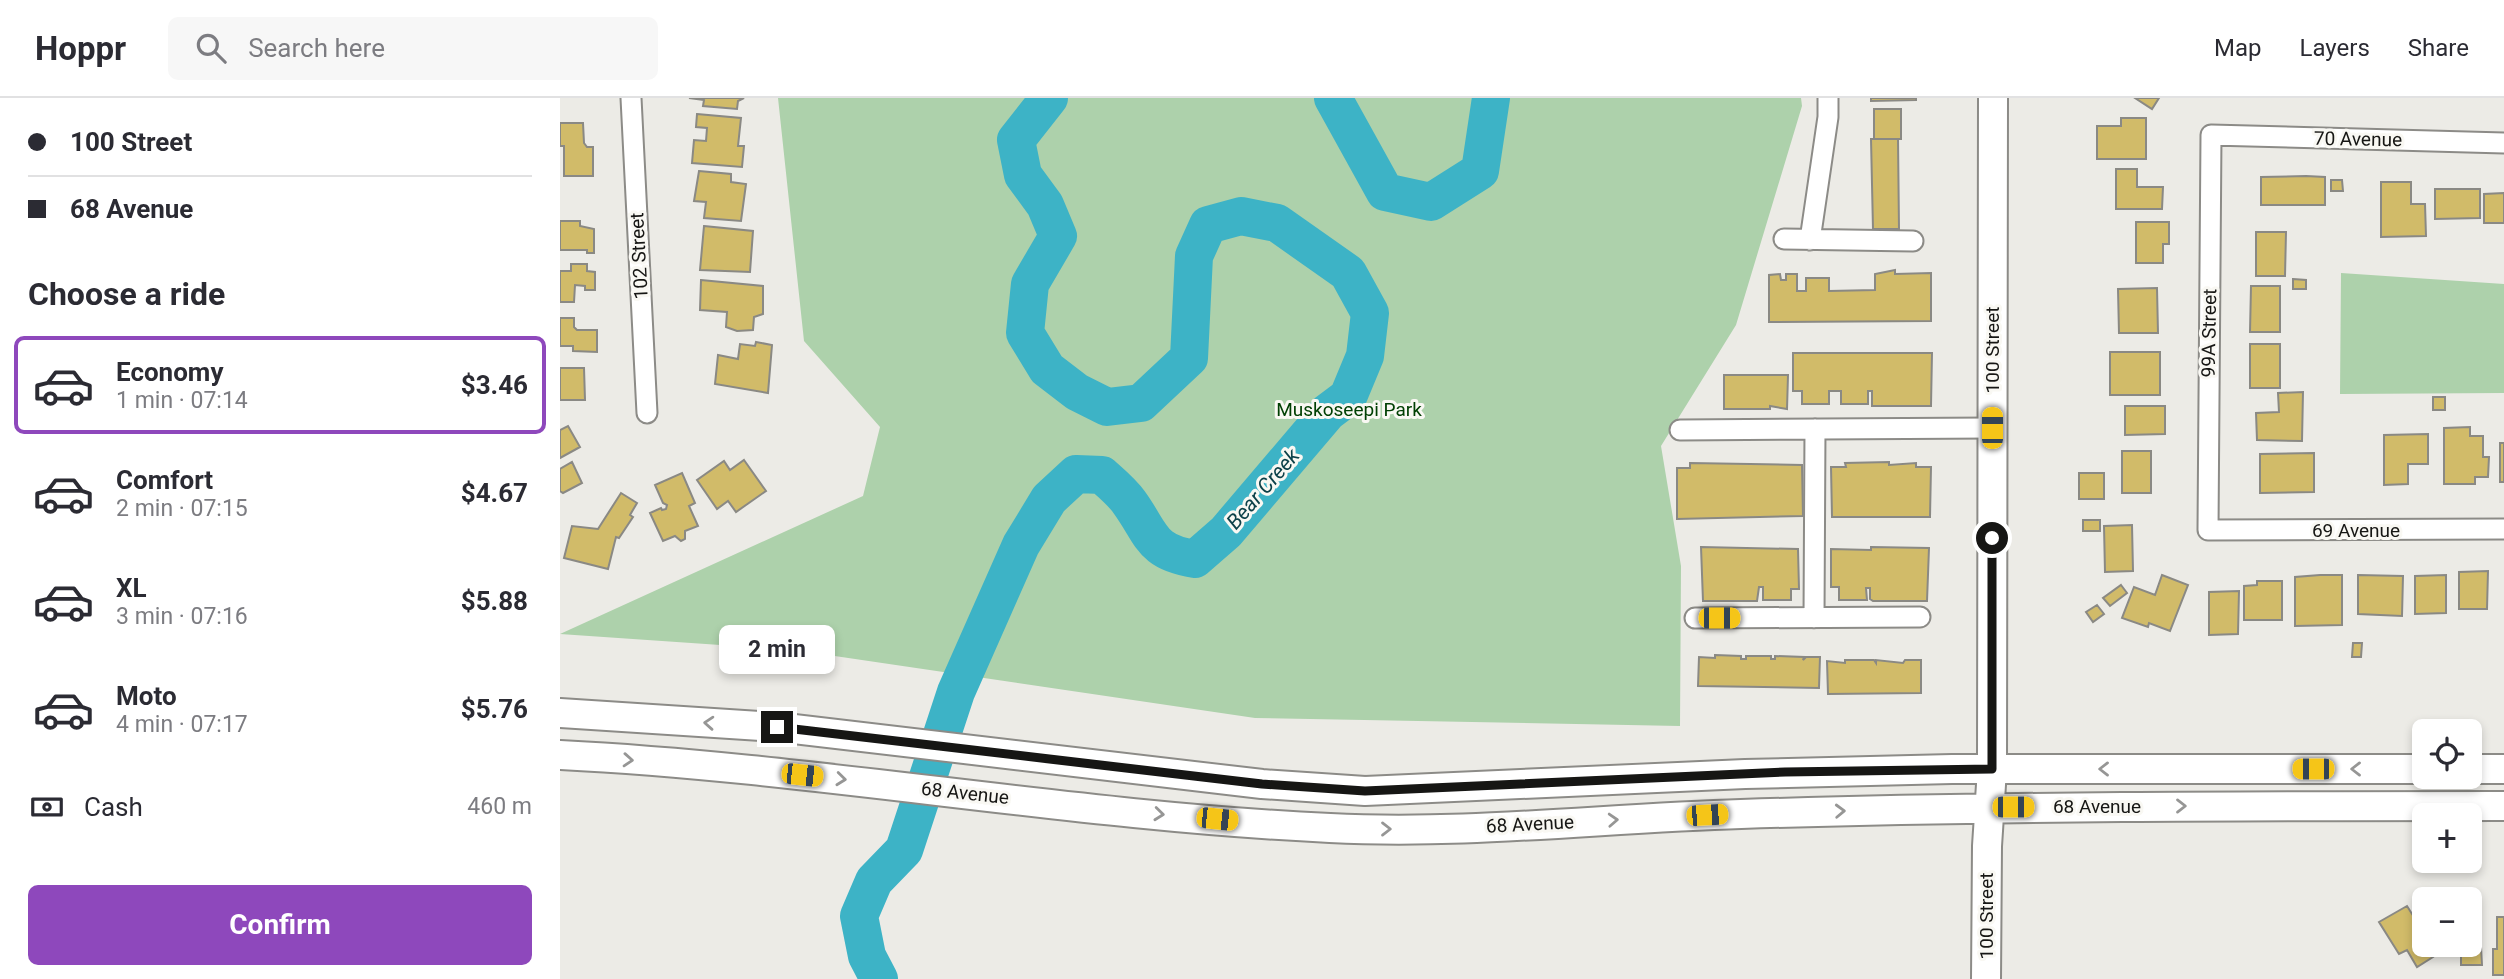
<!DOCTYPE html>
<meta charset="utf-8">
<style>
body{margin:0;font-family:Roboto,sans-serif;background:#f7f7f7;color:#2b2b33;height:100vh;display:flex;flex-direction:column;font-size:26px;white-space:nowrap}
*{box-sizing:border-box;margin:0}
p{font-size:23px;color:#7c7c81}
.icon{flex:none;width:38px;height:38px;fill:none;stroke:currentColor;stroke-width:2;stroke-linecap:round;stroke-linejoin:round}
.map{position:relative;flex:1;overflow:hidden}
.drawer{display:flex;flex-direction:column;background:#fff;width:560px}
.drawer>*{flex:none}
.guide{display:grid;align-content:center;height:154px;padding:0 28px;background:#fff}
.controls{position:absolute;left:1852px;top:621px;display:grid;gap:14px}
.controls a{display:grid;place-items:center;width:70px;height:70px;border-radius:10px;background:#fff;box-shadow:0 4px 10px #0003;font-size:35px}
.end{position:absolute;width:32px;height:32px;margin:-16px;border:9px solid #161614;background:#fff;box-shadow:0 0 0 4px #fff}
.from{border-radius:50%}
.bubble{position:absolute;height:49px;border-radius:10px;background:#fff;box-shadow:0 4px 10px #0003;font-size:23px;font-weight:700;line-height:49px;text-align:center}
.car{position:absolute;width:21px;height:42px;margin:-21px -10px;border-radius:9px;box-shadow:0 0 5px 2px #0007;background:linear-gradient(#f5c518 24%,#345 0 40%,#f5c518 0 76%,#345 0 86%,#f5c518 0)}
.guide b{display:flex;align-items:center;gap:24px;height:66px;font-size:26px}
.guide b+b{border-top:2px solid #e1e1e2}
.guide i{width:18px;height:18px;background:#2b2b33}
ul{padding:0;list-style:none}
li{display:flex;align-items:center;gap:21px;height:98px;margin:0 14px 10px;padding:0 14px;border:4px solid transparent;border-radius:10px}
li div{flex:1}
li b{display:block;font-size:26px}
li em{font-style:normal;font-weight:700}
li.selected{border-color:#8e48bc}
li>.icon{width:63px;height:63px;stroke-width:1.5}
h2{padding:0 28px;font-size:32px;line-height:84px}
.pay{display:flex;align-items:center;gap:18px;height:77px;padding:0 28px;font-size:26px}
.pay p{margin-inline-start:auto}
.action{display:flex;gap:14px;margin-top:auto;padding:14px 28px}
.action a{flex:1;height:80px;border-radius:10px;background:#8e48bc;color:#fff;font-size:28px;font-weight:700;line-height:80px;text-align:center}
header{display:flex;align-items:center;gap:42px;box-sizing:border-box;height:98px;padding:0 35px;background:#fff;border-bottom:2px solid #e1e1e2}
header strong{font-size:33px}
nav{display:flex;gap:38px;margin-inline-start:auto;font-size:24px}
.search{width:490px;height:63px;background:#f7f7f7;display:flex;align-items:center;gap:18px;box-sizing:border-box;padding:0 24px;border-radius:10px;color:#7c7c81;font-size:26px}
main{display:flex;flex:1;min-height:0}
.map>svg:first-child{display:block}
</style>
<header>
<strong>Hoppr</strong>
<div class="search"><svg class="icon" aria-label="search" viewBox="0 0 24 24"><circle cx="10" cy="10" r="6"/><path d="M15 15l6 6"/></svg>Search here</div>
<nav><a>Map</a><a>Layers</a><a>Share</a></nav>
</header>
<main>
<section class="drawer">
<div class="guide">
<b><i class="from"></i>100 Street</b>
<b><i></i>68 Avenue</b>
</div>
<h2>Choose a ride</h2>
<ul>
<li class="selected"><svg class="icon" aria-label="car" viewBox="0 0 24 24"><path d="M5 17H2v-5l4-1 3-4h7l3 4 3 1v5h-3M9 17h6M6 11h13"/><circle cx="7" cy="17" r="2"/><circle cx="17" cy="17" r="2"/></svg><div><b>Economy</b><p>1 min · 07:14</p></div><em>$3.46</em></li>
<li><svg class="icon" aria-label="car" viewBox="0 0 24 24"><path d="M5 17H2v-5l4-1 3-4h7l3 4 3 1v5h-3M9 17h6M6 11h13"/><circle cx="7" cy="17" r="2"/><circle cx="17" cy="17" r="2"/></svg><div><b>Comfort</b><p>2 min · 07:15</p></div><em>$4.67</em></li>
<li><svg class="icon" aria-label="car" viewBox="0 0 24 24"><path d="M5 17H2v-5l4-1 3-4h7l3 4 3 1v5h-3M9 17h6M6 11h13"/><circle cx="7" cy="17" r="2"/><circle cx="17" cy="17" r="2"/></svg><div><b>XL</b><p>3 min · 07:16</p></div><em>$5.88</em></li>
<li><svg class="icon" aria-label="car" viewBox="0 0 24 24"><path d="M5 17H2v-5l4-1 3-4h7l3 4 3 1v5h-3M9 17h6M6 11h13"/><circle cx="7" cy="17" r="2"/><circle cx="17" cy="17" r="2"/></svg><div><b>Moto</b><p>4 min · 07:17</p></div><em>$5.76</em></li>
</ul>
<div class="pay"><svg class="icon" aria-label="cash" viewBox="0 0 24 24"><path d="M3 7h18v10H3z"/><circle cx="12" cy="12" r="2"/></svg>Cash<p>460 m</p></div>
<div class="action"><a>Confirm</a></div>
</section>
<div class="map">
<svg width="1944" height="881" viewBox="0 0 1944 881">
<rect width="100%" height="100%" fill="#ecebe6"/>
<path fill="#add1ab" d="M218 0H1241L1242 8 1176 227 1101 348 1121 468 1120 628 695 620 234 552 0 536 303 398 320 329 244 243Z
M1781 175 1944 186V295L1780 296Z"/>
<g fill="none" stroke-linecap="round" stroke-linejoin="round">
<path stroke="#3db3c6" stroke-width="38" d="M773 0 825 94 871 104 920 73 931 0
M319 881 307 858 299 818 314 783 344 752 396 594 461 447 489 401 516 376 542 377C551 385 562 394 569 404 593 437 590 454 635 461L666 434 768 314 788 299 805 258 810 215 788 175 717 125 681 118 648 127 634 158 629 260 581 305 547 309 517 294 487 271 465 235 470 186 498 138 485 107 463 77 456 42 489 0"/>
</g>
<path fill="#d1bb69" stroke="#8a8984" stroke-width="2" d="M129 0H184L178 3 177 11 143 8 144 2Z
M1311 0H1356V2L1311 3Z
M1575 0H1599L1592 11Z
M1314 11H1341V41H1314Z
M137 16 181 20 178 48H184L182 69 132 65 134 42 146 43 147 30 136 29Z
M1561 20H1586V61H1537V28H1561Z
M0 25H23L24 45 27 49H33V78H4V48H0Z
M1311 41H1338L1339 131H1313Z
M1556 71H1577V89H1603L1602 111H1556Z
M139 73 171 76V84L186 86 181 123 144 120 146 104 134 103Z
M1746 78 1765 79V107H1701V79Z
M1771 82H1782L1783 93H1771Z
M1821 84H1851V106H1865L1866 138 1821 139Z
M1875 91H1920V120L1875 121Z
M1944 95V125H1924V96Z
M0 123H20V128L34 131V155H27V152H0Z
M1576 124H1609V146H1603V165H1576Z
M144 128 193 133 190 174 140 172Z
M1696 134H1726L1725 178H1696Z
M11 166H27V173L35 174V192H25V188L15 187 14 204H0V173H11Z
M1335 172V176L1371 175V223L1209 224V177L1220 176 1221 182H1226V176H1237V193H1246V180H1269V193L1315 192V176Z
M1733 181 1746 182V191H1733Z
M141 182 203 188V216L194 219 193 232 177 233 166 229 167 214 140 212Z
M1691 188H1720V234H1690Z
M1597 190 1598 235H1559L1558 191Z
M0 220H14V229L17 232H37V254L13 253V248H0Z
M196 244 212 247 208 295 155 286 158 257 178 261 180 246 195 248Z
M1690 246H1720V290H1690Z
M1550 254H1600V297H1550Z
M1233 255H1372L1371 308H1312V293H1308V306H1281V293H1269V306H1242V293H1233Z
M0 270H24L25 302H0Z
M1164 277H1228L1227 311 1210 308V311H1164Z
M1743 294 1742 343 1697 342 1696 315 1719 314 1718 295Z
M1873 299H1885V312H1873Z
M1565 308H1605V336L1565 337Z
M8 328 20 349 0 360V332Z
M1910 329V338H1923V359H1929L1928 379H1915V386H1884V330Z
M1868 336V366H1848V386L1824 387V337Z
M1940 345H1944V384H1940Z
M1562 353H1591V395H1562Z
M1754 355V394L1700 395V356Z
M184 362 206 393 176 414 168 403 157 411 137 382 164 363 170 372Z
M12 364 22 385 3 395 0 393V371Z
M1329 364V367L1356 365V369H1371L1370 419H1272L1271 369H1286L1285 365Z
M1130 365 1242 367 1243 418 1117 421V370H1130Z
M122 375 135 405 129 408 138 428 125 433V441L121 443 115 438 103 443 90 415 101 410 102 412 106 411 107 407 103 405 95 387Z
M1519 375H1544V401H1519Z
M61 395 77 405 70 417 73 419 59 440 56 439 48 471 4 460 12 428 38 431Z
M1523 422H1540V433H1523Z
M1572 427 1573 473 1545 474 1544 428Z
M1141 449 1238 451 1239 491H1231V502H1203V489H1199L1197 503H1143Z
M1311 449 1369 450 1367 503H1313L1310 501V490H1306L1307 502H1279V489H1271V451L1311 452Z
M1928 473 1927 511H1899V474Z
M1602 477 1628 487 1610 533 1589 525 1588 529 1562 520 1574 489 1595 497Z
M1760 477H1782V527L1735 528V479Z
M1798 477 1843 478 1842 518 1798 516Z
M1886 477V515L1855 516V478Z
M1697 483H1722V522H1684V488L1697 487Z
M1561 487 1567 495 1550 508 1543 500Z
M1679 493 1678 536 1649 537V494Z
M1537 507 1544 516 1533 524 1526 514Z
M1793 545H1802L1801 559H1792Z
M1155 557 1181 558V561H1186V558H1211V561H1215V558L1244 559 1243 562 1246 559H1260L1259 590 1138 588 1139 559 1155 560Z
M1285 562H1314L1316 565V562L1343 565 1345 562H1361V595L1268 596 1267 563 1285 565Z
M1847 808 1864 835V847H1877L1869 853 1873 859 1857 869 1847 852 1839 856 1819 824Z
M1909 810H1919L1922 867H1901V847H1909Z
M1937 819H1944V877H1933V851H1937Z"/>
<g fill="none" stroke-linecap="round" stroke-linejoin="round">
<g stroke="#8c8b87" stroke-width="23">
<path id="street" d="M71 0 87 315
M1944 45 1651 37 1648 432 1944 431
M1224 141 1353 143
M1250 142 1268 19V0
M1120 332 1431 330
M1135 520 1360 519
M1254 520 1255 331"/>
</g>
<g stroke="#8c8b87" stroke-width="32">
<path id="secondary" d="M0 615 217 629 702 686 805 693 1185 676 1392 671H1864
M0 657C258 670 512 718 770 730 907 737 1044 720 1181 716 1435 708 1689 708 1944 708
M1909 671H1944
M1426 881 1427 748 1432 671 1433 0"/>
</g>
<use href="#street" stroke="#fff" stroke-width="19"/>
<use href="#secondary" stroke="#fff" stroke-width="28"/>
</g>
<defs><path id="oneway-chevron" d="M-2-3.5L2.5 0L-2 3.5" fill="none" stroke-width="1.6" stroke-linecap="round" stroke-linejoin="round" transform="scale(1.75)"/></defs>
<g stroke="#969695">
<use href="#oneway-chevron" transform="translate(149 625) rotate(-176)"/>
<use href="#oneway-chevron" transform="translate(68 662) rotate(4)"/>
<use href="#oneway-chevron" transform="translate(1544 671) rotate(-180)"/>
<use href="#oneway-chevron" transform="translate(1796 671) rotate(-180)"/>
<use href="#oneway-chevron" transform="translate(281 681) rotate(6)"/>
<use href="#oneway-chevron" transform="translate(1621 708)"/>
<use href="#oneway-chevron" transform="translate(1280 713) rotate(-2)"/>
<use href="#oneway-chevron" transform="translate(599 716) rotate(6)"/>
<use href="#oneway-chevron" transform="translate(1053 722) rotate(-3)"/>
<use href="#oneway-chevron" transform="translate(826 731)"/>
</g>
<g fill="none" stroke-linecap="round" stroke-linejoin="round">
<path stroke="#161614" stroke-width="9" d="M217 629 702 686 805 693 1225 674 1432 671V440"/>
</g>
<g text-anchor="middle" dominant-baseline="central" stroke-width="6" stroke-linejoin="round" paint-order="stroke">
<g font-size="19" fill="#161614" stroke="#f9f8f3">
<text transform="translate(1798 41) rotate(1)">70 Avenue</text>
<text transform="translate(79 158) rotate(-93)">102 Street</text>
<text transform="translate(1649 235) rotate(-89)">99A Street</text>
<text transform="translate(1432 252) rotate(-90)">100 Street</text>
<text x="1796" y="432">69 Avenue</text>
<text transform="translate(405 695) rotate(6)">68 Avenue</text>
<text x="1537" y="708">68 Avenue</text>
<text transform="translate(970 726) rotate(-3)">68 Avenue</text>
<text transform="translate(1426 818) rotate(-90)">100 Street</text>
</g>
<g font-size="19" fill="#004003" stroke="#f9f8f3">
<text x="789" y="311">Muskoseepi Park</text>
</g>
<g font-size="21" font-style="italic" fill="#0c4149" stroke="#f9f8f3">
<text transform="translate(703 391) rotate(-49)">Bear Creek</text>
</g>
</g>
</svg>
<div class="controls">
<a><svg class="icon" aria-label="locate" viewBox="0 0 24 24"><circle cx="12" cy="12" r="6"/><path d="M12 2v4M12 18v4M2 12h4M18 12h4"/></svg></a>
<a>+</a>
<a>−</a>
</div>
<i class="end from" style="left:1432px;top:440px"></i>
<i class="end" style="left:217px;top:629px"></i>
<div class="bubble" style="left:159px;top:527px;width:116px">2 min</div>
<i class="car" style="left:1432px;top:330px;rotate:0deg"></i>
<i class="car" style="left:1159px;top:520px;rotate:90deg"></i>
<i class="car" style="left:1753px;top:671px;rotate:270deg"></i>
<i class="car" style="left:242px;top:677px;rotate:96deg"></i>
<i class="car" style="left:1453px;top:709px;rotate:90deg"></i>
<i class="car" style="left:1147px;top:717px;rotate:87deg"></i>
<i class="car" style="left:657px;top:721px;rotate:96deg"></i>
</div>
</main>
